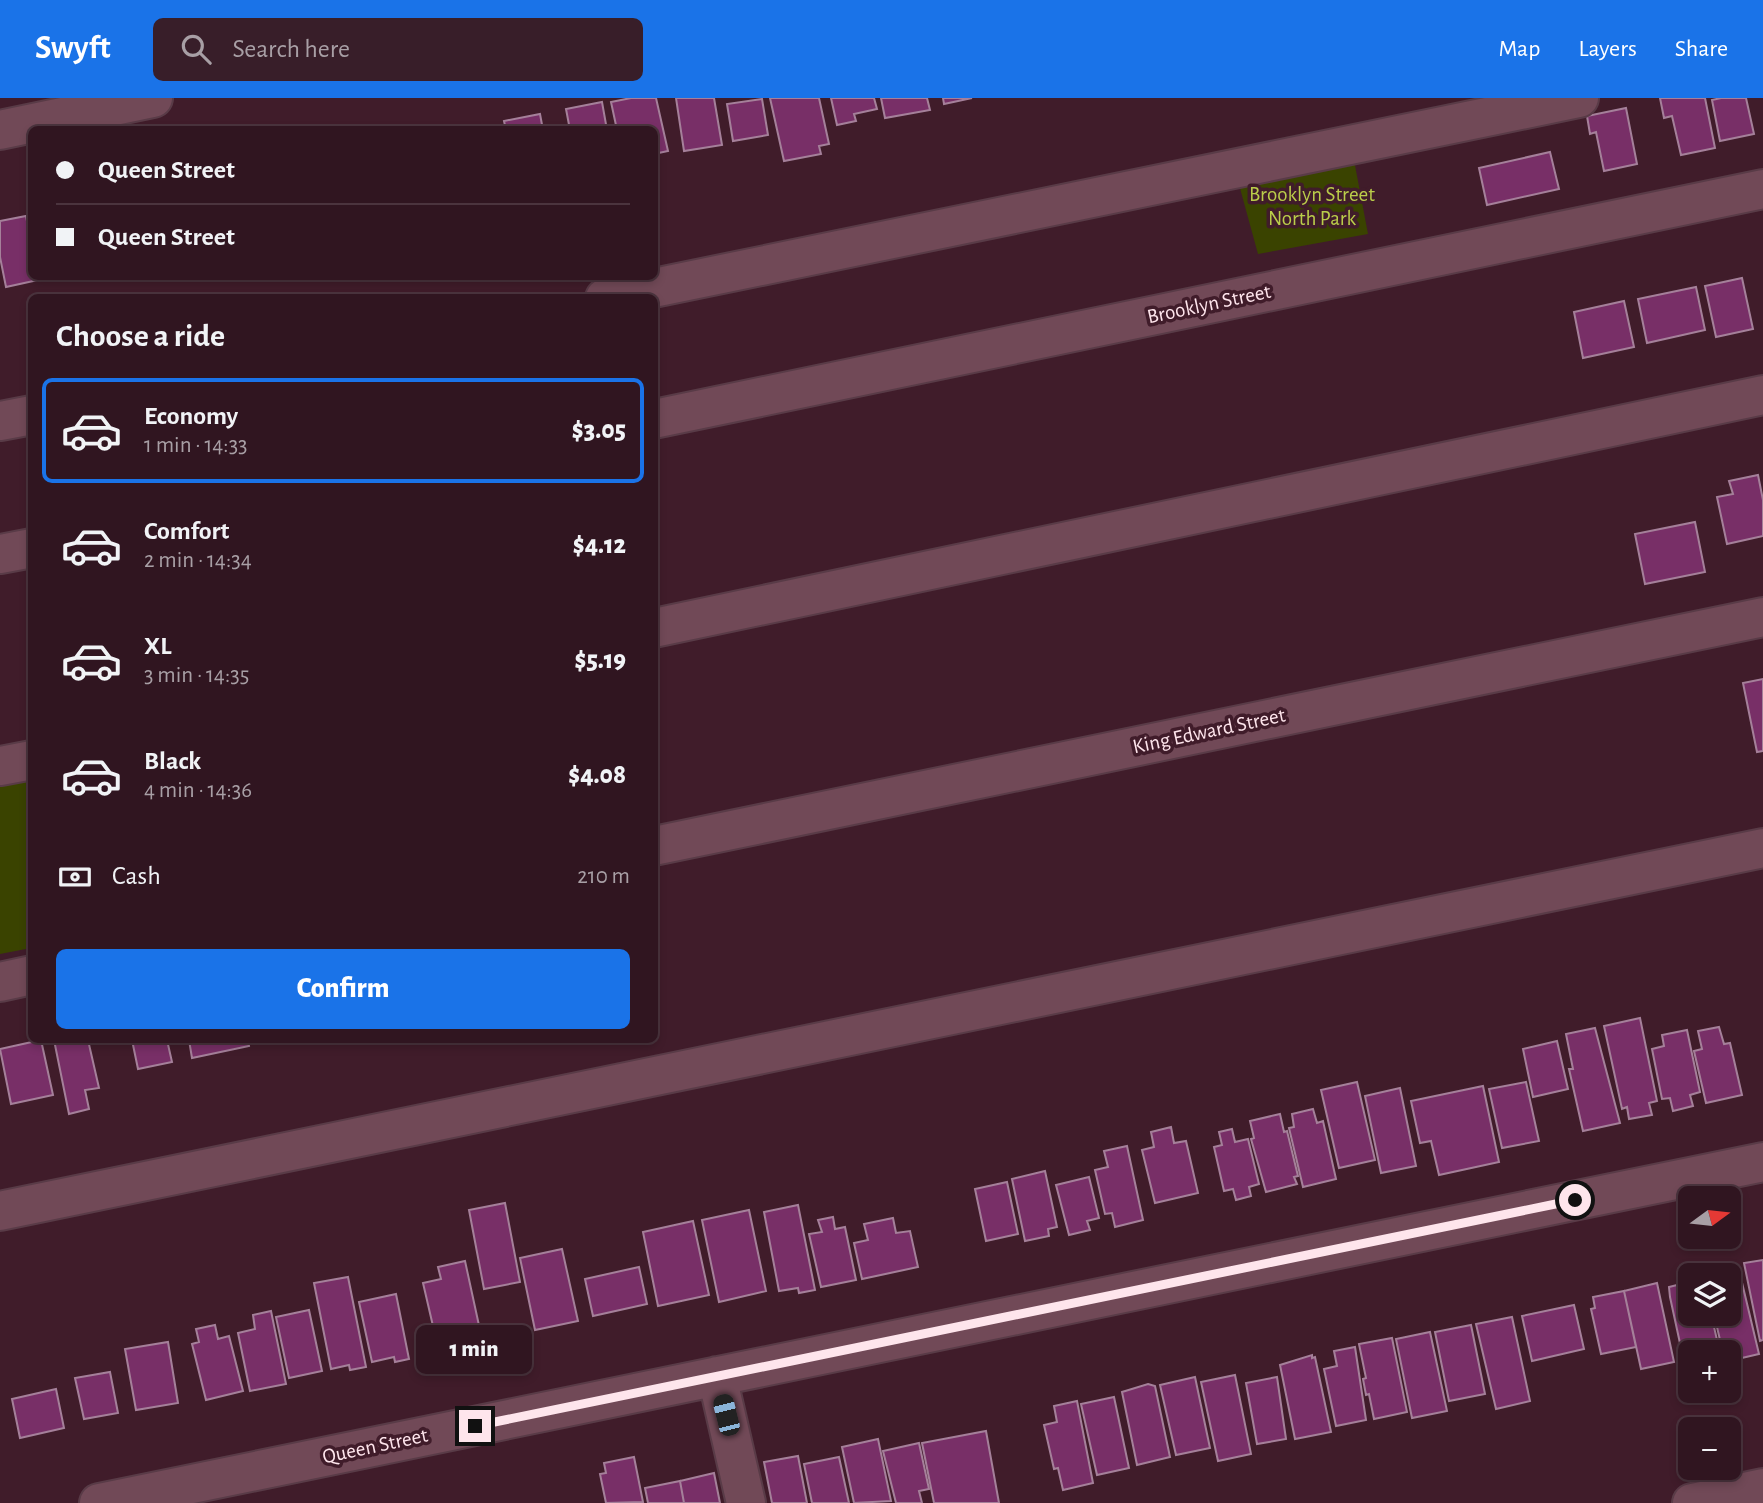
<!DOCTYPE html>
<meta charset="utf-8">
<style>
body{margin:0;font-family:"Alegreya Sans",sans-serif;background:#381e29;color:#f1f3f6;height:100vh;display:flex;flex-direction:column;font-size:26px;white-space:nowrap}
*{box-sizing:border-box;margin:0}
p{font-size:23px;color:#a89fa5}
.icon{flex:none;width:38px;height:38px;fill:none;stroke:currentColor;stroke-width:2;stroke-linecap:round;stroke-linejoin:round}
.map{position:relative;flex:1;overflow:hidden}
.details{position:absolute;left:28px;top:196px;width:630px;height:749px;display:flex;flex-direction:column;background:#301520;border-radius:10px;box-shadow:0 4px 10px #0003,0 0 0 2px #4b343e}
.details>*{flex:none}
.banner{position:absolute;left:28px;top:28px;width:630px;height:154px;border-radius:10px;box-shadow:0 4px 10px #0003,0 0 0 2px #4b343e;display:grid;align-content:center;height:154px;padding:0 28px;background:#301520}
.needle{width:46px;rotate:75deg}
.tools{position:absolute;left:1678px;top:1088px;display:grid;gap:14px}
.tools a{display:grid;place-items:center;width:63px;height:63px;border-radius:10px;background:#301520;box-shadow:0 4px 10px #0003,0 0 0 2px #4b343e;font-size:35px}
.end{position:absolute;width:32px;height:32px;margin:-16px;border:9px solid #fee5ec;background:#111;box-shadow:0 0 0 4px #111}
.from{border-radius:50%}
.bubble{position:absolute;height:49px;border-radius:10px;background:#301520;box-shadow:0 4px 10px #0003,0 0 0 2px #4b343e;font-size:23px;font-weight:800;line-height:49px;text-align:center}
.car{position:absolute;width:21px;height:42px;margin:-21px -10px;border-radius:9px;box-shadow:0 0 5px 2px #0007;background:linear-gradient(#222 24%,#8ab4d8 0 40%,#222 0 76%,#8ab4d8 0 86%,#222 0)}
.banner b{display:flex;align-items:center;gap:24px;height:66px;font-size:26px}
.banner b+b{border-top:2px solid #4b343e}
.banner i{width:18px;height:18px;background:#f1f3f6}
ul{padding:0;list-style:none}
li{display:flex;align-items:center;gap:21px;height:105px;margin:0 14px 10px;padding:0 14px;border:4px solid transparent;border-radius:10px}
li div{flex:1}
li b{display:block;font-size:26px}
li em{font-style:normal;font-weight:800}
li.active{border-color:#1a73e8}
li>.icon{width:63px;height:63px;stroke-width:1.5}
h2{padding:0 28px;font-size:32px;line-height:84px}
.pay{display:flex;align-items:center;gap:18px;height:77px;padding:0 28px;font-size:26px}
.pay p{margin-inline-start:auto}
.primary-button{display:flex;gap:14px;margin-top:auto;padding:14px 28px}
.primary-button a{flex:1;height:80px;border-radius:10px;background:#1a73e8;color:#fff;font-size:28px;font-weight:800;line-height:80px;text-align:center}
header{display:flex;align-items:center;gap:42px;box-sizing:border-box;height:98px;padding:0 35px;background:#1a73e8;color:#fff}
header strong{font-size:33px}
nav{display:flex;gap:38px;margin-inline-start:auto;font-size:24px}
.search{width:490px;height:63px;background:#381e29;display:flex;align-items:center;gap:18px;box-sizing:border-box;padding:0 24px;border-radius:10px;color:#a89fa5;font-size:26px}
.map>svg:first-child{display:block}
</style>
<header>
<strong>Swyft</strong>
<div class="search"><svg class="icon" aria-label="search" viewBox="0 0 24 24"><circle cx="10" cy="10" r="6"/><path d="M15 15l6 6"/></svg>Search here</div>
<nav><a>Map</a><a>Layers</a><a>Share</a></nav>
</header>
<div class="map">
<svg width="1763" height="1405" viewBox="0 0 1763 1405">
<rect width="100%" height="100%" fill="#401c2a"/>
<path fill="#3a4300" d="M1354 62 1368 136 1258 156 1238 83Z
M31 675V850L0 856V682Z"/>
<path fill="#782f67" stroke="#a5809a" stroke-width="2" d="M631 0H656L668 53 654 56V32H617L611 4Z
M676 0H714L722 47 684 53Z
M770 0H819L829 46 819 48 821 56 784 63Z
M831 0H874L877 11 854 16 856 23 837 27Z
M881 0H927L930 12 885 20Z
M943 0H972L944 6Z
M1660 0H1705L1715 50 1681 57 1672 18 1664 20Z
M1721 0H1746L1754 36 1720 43 1712 2Z
M762 1 768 37 733 43 727 6Z
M602 4 607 32H570L566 11Z
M1626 10 1637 66 1604 73 1596 34 1590 36 1587 18Z
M540 16 543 32H506L504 23Z
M1550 54 1559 91 1487 107 1479 70Z
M26 118 32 148V178H37L38 182 6 189 0 159V123Z
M1742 180 1753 231 1716 239 1705 188Z
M1696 189 1705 232 1647 245 1638 201Z
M1624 203 1634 249 1583 260 1574 214Z
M1758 377 1763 402V438L1727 446 1717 399 1733 396 1729 383Z
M1695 424 1705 474 1645 486 1635 436Z
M1763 581V653L1757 654 1743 585Z
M1640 920 1657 1003 1649 1005 1652 1017 1629 1021 1627 1009 1622 1011 1604 928Z
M1719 929 1724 946 1730 945 1742 997 1706 1005 1694 953 1702 951 1698 933Z
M1595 930 1620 1025 1583 1033 1569 971H1573L1566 936Z
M1687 932 1700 994 1690 997 1693 1008 1673 1013 1670 1000 1662 1001 1652 951 1664 948 1662 937Z
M41 942 53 997 11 1006 0 951Z
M54 942H88L99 990 85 992 89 1011 69 1016Z
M132 942H167L172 964 138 971Z
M189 942H248L249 948 192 960Z
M1557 943 1568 991 1533 999 1523 951Z
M1357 984 1375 1062 1339 1070 1321 992Z
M1526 984 1539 1043 1502 1050 1489 991Z
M1483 988 1499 1064 1439 1077 1431 1043 1420 1045 1411 1003Z
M1400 990 1416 1068 1381 1075 1365 998Z
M1313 1011 1317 1025 1323 1023 1336 1081 1303 1089 1289 1030 1294 1029 1292 1016Z
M1280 1016 1284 1034 1287 1033 1298 1078 1294 1079 1297 1086 1266 1094 1251 1041 1254 1040 1250 1023Z
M1171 1029 1174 1045 1186 1043 1198 1095 1155 1105 1142 1052 1154 1049 1151 1034Z
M1232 1031 1235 1044 1248 1041 1259 1086 1249 1089 1251 1098 1236 1102 1233 1091 1224 1093 1214 1049 1222 1047 1219 1034Z
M1127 1048 1143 1122 1115 1129 1112 1115 1105 1116 1095 1072 1108 1069 1104 1053Z
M1045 1073 1057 1129 1048 1131 1049 1138 1025 1143 1012 1081Z
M1089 1079 1099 1120 1087 1123 1090 1132 1069 1137 1056 1087Z
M1007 1084 1018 1136 986 1143 975 1091Z
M505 1105 520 1184 484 1191 469 1112Z
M798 1107 815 1192 799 1195 798 1190 779 1193 764 1114Z
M749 1112 766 1193 719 1204 702 1122Z
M833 1119 835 1131 845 1129 856 1182 821 1189 809 1136 822 1134 818 1122Z
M893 1120 896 1135 910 1133 918 1169 862 1181 854 1145 868 1142 864 1126Z
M693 1123 709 1197 658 1208 643 1134Z
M562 1151 578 1223 535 1232 520 1160Z
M1763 1162V1242L1760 1243 1744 1165Z
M465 1163 480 1232 436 1241 423 1185 441 1181 438 1169Z
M639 1169 647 1206 593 1218 585 1181Z
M1739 1172 1759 1256 1729 1263V1255H1723L1714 1216H1729V1178L1724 1176Z
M348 1179 366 1269 350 1272 349 1267 331 1271 314 1185Z
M1657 1185 1674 1264 1641 1271 1624 1193Z
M1685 1185 1686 1190 1690 1189V1216H1711L1720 1255H1690V1272L1686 1273 1670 1199 1669 1189Z
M1624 1193 1636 1249 1601 1256 1591 1211 1595 1210 1593 1199Z
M396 1196 409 1261 395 1264 394 1259 372 1264 359 1204Z
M1574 1207 1584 1251 1532 1263 1522 1218Z
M309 1212 322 1273 289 1280 276 1219Z
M271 1213 286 1286 250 1293 238 1235 255 1231 253 1217Z
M1512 1219 1530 1303 1496 1311 1476 1226Z
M215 1227 218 1241 229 1238 243 1293 206 1302 192 1246 199 1244 196 1231Z
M1471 1227 1485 1296 1449 1303 1435 1234Z
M1430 1234 1447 1313 1412 1320 1396 1241Z
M1392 1240 1407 1314 1374 1321 1369 1296 1366 1297 1363 1281 1366 1280 1359 1246Z
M168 1244 178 1305 136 1312 125 1251Z
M1355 1249 1366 1322 1336 1328 1324 1271 1337 1268 1334 1253Z
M1312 1257V1260L1315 1259 1331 1334 1295 1341 1280 1267Z
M110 1274 118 1315 84 1321 75 1280Z
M1235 1277 1251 1356 1218 1363 1201 1284Z
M1195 1279 1210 1350 1176 1357 1160 1287Z
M1277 1279 1286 1341 1257 1346 1246 1285Z
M1148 1286 1155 1288 1170 1359 1137 1367 1122 1294Z
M56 1291 64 1330 20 1340 12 1301Z
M1114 1299 1129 1370 1097 1377 1081 1306Z
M1077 1303 1093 1385 1063 1392 1058 1370 1054 1371 1044 1327 1057 1324 1054 1308Z
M986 1333 999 1405H934L922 1345Z
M878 1341 891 1403 854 1405 842 1349Z
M919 1345 929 1391 919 1393 922 1405H896L883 1353Z
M798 1358 807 1405H772L764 1364Z
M634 1359 643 1404 606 1405 600 1376 606 1375 604 1365Z
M839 1359 849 1405H812L804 1366Z
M714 1375 720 1405H684L680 1383Z
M680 1383 684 1405H648L645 1390Z"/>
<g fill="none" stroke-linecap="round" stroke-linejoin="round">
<g stroke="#593b47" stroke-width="42">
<path id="minor" d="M0 32 153 0
M605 200 1579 0
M654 321 1763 91
M0 323 32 317
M0 456 32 450
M654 530 1763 297
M0 668 32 662
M654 748 1763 519
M0 884 32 877
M0 1113 1763 750
M717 1278 746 1405
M99 1405 1763 1064
M1692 1405 1763 1390"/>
</g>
<use href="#minor" stroke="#714957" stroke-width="38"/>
</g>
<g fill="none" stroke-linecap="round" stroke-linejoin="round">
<path stroke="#fee5ec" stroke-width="9" d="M475 1328 1575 1102"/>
</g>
<g text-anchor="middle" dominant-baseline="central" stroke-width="7" stroke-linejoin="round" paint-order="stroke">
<g font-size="21" fill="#bacd4a" stroke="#401c2a">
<text x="1312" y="96">Brooklyn Street<tspan x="1312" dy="24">North Park</tspan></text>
</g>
<g font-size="21" fill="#fee5ec" stroke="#401c2a">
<text transform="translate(1209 206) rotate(-12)">Brooklyn Street</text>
<text transform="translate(1209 633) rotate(-12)">King Edward Street</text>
<text transform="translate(375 1348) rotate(-12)">Queen Street</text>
</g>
</g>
</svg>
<div class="tools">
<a><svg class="needle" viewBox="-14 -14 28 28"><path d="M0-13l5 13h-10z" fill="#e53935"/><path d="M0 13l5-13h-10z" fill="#a89fa5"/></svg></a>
<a><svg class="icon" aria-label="layers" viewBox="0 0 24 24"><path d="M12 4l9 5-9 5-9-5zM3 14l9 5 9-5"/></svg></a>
<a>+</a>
<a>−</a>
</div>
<i class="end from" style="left:1575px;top:1102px"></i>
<i class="end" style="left:475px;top:1328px"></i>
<div class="bubble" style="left:416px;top:1227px;width:116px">1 min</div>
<i class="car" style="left:726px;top:1317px;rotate:346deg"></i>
<div class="banner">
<b><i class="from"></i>Queen Street</b>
<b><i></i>Queen Street</b>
</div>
<section class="details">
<h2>Choose a ride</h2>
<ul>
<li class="active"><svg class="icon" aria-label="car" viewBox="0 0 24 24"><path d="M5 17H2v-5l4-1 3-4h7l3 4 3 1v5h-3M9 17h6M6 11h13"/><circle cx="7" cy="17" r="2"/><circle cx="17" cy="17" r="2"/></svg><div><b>Economy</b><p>1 min · 14:33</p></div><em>$3.05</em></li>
<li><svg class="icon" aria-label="car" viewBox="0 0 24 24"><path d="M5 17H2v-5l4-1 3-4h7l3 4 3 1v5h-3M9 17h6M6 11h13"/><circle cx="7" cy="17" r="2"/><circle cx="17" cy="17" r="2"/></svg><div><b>Comfort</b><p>2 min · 14:34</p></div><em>$4.12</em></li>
<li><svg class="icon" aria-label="car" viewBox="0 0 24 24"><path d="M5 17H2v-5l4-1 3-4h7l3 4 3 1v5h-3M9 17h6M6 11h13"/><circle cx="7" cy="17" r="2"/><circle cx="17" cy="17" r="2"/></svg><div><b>XL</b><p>3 min · 14:35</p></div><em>$5.19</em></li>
<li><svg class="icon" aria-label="car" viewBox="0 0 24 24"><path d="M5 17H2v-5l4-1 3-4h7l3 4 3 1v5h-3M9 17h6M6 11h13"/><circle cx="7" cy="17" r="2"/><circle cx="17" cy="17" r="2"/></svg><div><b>Black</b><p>4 min · 14:36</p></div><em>$4.08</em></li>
</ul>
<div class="pay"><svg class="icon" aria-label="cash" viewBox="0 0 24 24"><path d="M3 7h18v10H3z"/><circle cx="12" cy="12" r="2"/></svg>Cash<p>210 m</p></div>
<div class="primary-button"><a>Confirm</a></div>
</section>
</div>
